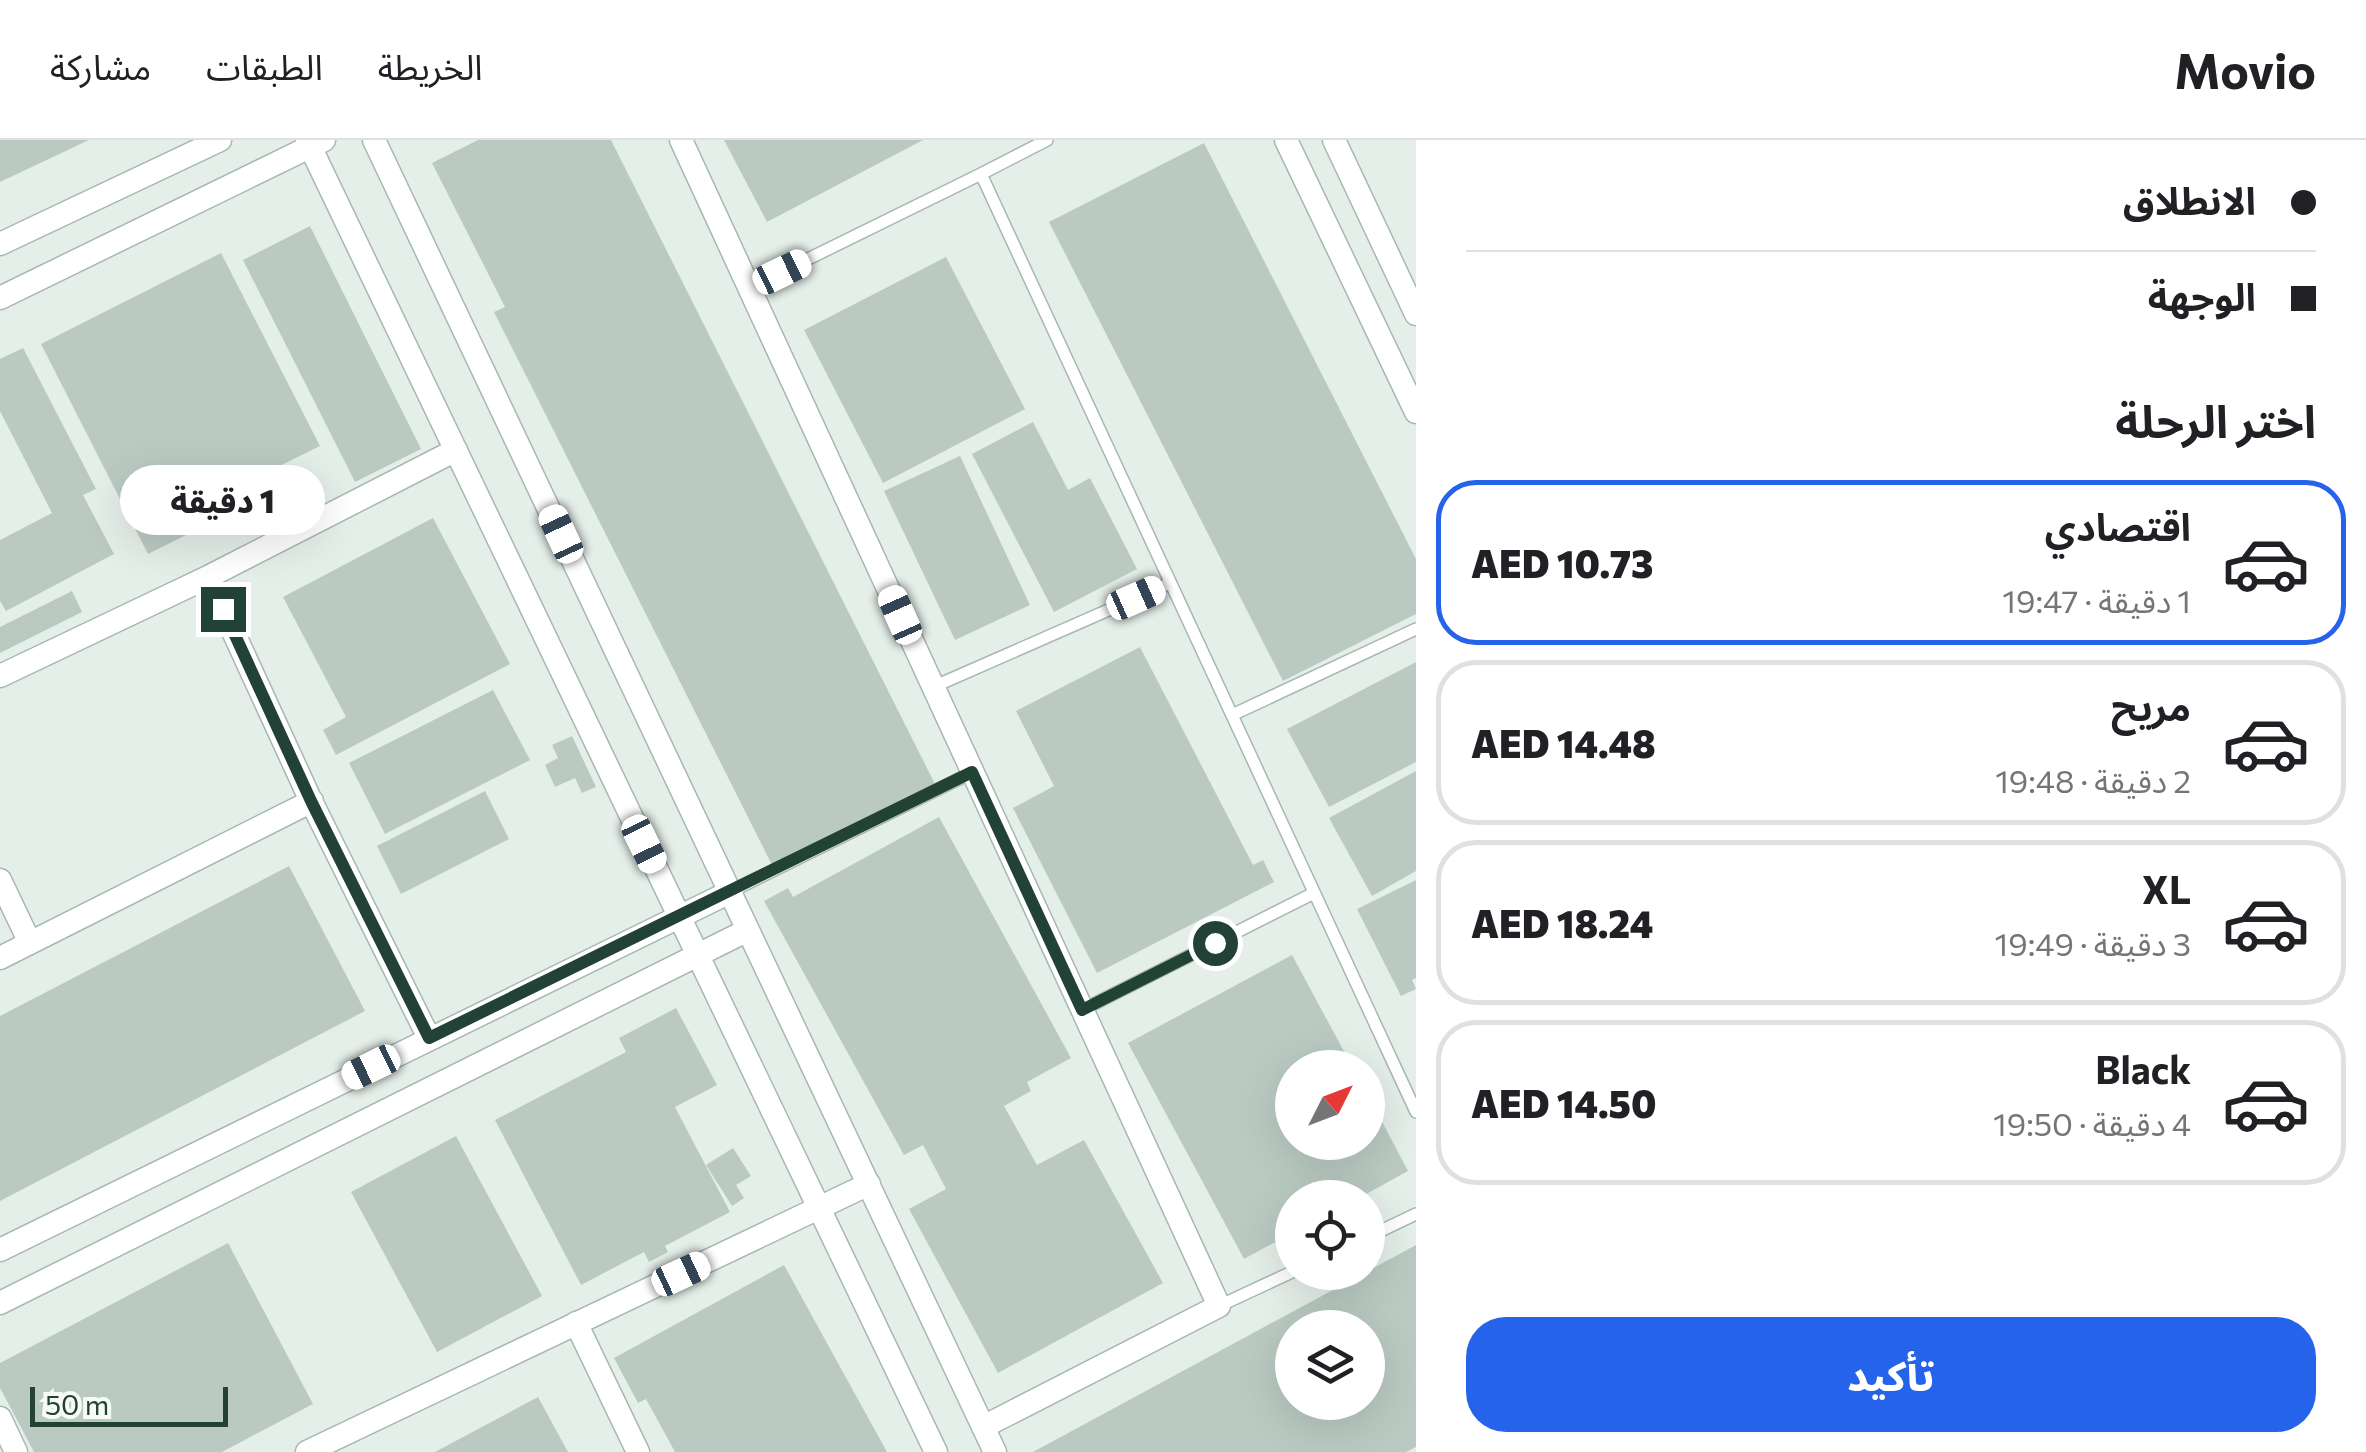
<!DOCTYPE html>
<html lang="ar">
<meta charset="utf-8">
<style>
body{margin:0;font-family:Commissioner,"Noto Sans Arabic",sans-serif;background:#f2f2f2;color:#202124;direction:rtl;height:100vh;display:flex;flex-direction:column;font-size:38px;white-space:nowrap}
*{box-sizing:border-box;margin:0}
p{font-size:32px;color:#757577}
.icon{flex:none;width:55px;height:55px;fill:none;stroke:currentColor;stroke-width:2;stroke-linecap:round;stroke-linejoin:round}
.map{position:relative;flex:1;overflow:hidden;direction:ltr}
.panel{display:flex;flex-direction:column;background:#fff;width:950px}
.panel>*{flex:none}
.banner{display:grid;align-content:center;height:220px;padding:0 50px;background:#fff}
.needle{width:65px;rotate:48deg}
.tools{position:absolute;left:1275px;top:910px;display:grid;gap:20px}
.tools a{display:grid;place-items:center;width:110px;height:110px;border-radius:50%;background:#fff;box-shadow:0 10px 40px #0002;font-size:50px}
.scale{position:absolute;left:30px;bottom:25px;width:198px;box-sizing:border-box;padding-left:10px;border:5px solid #234236;border-top:0;font-size:28px;line-height:35px;white-space:nowrap;color:#234236;-webkit-text-stroke:8px #f6fbf8;paint-order:stroke}
.end{position:absolute;width:45px;height:45px;margin:-22px;border:12px solid #234236;background:#fff;box-shadow:0 0 0 5px #fff}
.from{border-radius:50%}
.bubble{position:absolute;height:70px;border-radius:35px;background:#fff;box-shadow:0 10px 40px #0002;font-size:32px;font-weight:800;line-height:70px;text-align:center;direction:rtl}
.car{position:absolute;width:30px;height:60px;margin:-30px -15px;border-radius:12px;box-shadow:0 0 8px 2px #0007;background:linear-gradient(#fff 24%,#345 0 40%,#fff 0 76%,#345 0 86%,#fff 0)}
.banner b{display:flex;align-items:center;gap:35px;height:95px;font-size:38px}
.banner b+b{border-top:2px solid #e0e0e0}
.banner i{width:25px;height:25px;background:#202124}
ul{padding:0;list-style:none}
li{display:flex;align-items:center;gap:30px;height:165px;margin:0 20px 15px;padding:0 30px;border:5px solid #e0e0e0;border-radius:40px}
li div{flex:1}
li b{display:block;font-size:38px}
li em{font-style:normal;font-weight:800}
li.on{border-color:#2563eb}
li>.icon{width:90px;height:90px;stroke-width:1.5}
h2{padding:0 50px;font-size:45px;line-height:120px}
.button{display:flex;gap:20px;margin-top:auto;padding:20px 50px}
.button a{flex:1;height:115px;border-radius:40px;background:#2563eb;color:#fff;font-size:40px;font-weight:800;line-height:115px;text-align:center}
header{display:flex;align-items:center;gap:60px;box-sizing:border-box;height:140px;padding:0 50px;background:#fff;border-bottom:2px solid #e0e0e0}
header strong{font-size:48px}
nav{display:flex;gap:55px;margin-inline-start:auto;font-size:35px}
main{display:flex;flex:1;min-height:0}
.map>svg:first-child{display:block}
</style>
<header>
<strong>Movio</strong>
<nav><a>الخريطة</a><a>الطبقات</a><a>مشاركة</a></nav>
</header>
<main>
<section class="panel">
<div class="banner">
<b><i class="from"></i>الانطلاق</b>
<b><i></i>الوجهة</b>
</div>
<h2>اختر الرحلة</h2>
<ul>
<li class="on"><svg class="icon" aria-label="car" viewBox="0 0 24 24"><path d="M5 17H2v-5l4-1 3-4h7l3 4 3 1v5h-3M9 17h6M6 11h13"/><circle cx="7" cy="17" r="2"/><circle cx="17" cy="17" r="2"/></svg><div><b>اقتصادي</b><p>1 دقيقة · 19:47</p></div><em>AED 10.73</em></li>
<li><svg class="icon" aria-label="car" viewBox="0 0 24 24"><path d="M5 17H2v-5l4-1 3-4h7l3 4 3 1v5h-3M9 17h6M6 11h13"/><circle cx="7" cy="17" r="2"/><circle cx="17" cy="17" r="2"/></svg><div><b>مريح</b><p>2 دقيقة · 19:48</p></div><em>AED 14.48</em></li>
<li><svg class="icon" aria-label="car" viewBox="0 0 24 24"><path d="M5 17H2v-5l4-1 3-4h7l3 4 3 1v5h-3M9 17h6M6 11h13"/><circle cx="7" cy="17" r="2"/><circle cx="17" cy="17" r="2"/></svg><div><b>XL</b><p>3 دقيقة · 19:49</p></div><em>AED 18.24</em></li>
<li><svg class="icon" aria-label="car" viewBox="0 0 24 24"><path d="M5 17H2v-5l4-1 3-4h7l3 4 3 1v5h-3M9 17h6M6 11h13"/><circle cx="7" cy="17" r="2"/><circle cx="17" cy="17" r="2"/></svg><div><b>Black</b><p>4 دقيقة · 19:50</p></div><em>AED 14.50</em></li>
</ul>
<div class="button"><a>تأكيد</a></div>
</section>
<div class="map">
<svg width="1416" height="1312" viewBox="0 0 1416 1312">
<rect width="100%" height="100%" fill="#e5efe9"/>
<path fill="#bacac2" fill-rule="evenodd" d="M0 0H89L0 42Z
M478 0H611L935 644 772 725 494 172 505 167 432 23Z
M724 0H923L767 82Z
M1204 3 1416 419V474L1283 541 1049 82Z
M310 86 421 309 355 342 243 120Z
M221 113 320 306 245 343 260 372 224 390 218 379 148 414 41 204Z
M946 117 1025 269 883 343 804 190Z
M23 208 96 349 83 355 114 414 6 471 0 461V400L52 373 0 271V219Z
M1033 282 1068 350 1090 338 1137 429 1054 472 972 314Z
M960 316 1030 465 955 500 884 351Z
M433 378 510 524 336 615 323 590 346 577 283 457Z
M72 451 82 472 0 513V487Z
M1140 507 1253 725 1263 720 1274 742 1097 833 1013 668 1054 646 1016 571Z
M1416 522V622L1329 667 1287 589Z
M493 550 530 620 385 694 349 623Z
M572 596 596 647 582 653 575 638 555 647 545 625 558 618 552 605Z
M1416 631V731L1372 756 1329 678Z
M485 651 509 699 401 754 377 706Z
M939 677 1071 918 1027 942 1031 951 1004 966 1037 1025 1084 1000 1163 1143 998 1233 909 1069 946 1049 923 1005 904 1015 764 761 788 748 793 757Z
M289 726 365 871 0 1061V876Z
M1416 740V838L1412 840 1416 849 1401 856 1357 769Z
M1292 815 1353 928H1292V1002H1368V955L1408 1031 1359 1058H1292V1093L1244 1119 1128 903Z
M676 868 717 945 675 967 730 1072 665 1106 668 1112 649 1122 644 1112 581 1145 495 980 626 912 619 898Z
M456 996 542 1156 437 1212 351 1052Z
M733 1008 751 1036 736 1045 744 1058 732 1066 706 1025Z
M228 1103 313 1264 222 1312H34L0 1248V1223Z
M1416 1105V1307L1406 1312H1033ZM1292 1188H1368V1262H1292Z
M784 1125 887 1312H675L646 1259 638 1263 614 1218Z
M538 1257 568 1312H435Z"/>
<g fill="none" stroke-linecap="round" stroke-linejoin="round">
<g stroke="#a7b8b0" stroke-width="14">
<path id="lane" d="M981 34 1047 0
M749 148 981 34 1416 972
M933 547 1170 443
M1232 575 1416 489
M732 751 973 632
M1082 870 1314 753
M1368 1097 1416 1074
M1219 1166 1292 1132"/>
</g>
<g stroke="#a7b8b0" stroke-width="25">
<path id="street" d="M307 0 936 1312
M374 0 995 1312
M681 0 1219 1166 983 1287
M1286 0 1416 272
M1334 0 1416 174
M0 104 220 0
M0 158 324 0
M208 437 311 661 429 898
M0 536 208 437 456 310
M0 740 30 803
M0 818 312 661
M0 1110 732 751
M0 1163 748 790
M576 1183 638 1312
M0 1278 16 1312
M307 1312 869 1044"/>
</g>
<use href="#lane" stroke="#fff" stroke-width="11"/>
<use href="#street" stroke="#fff" stroke-width="22"/>
</g>
<g fill="none" stroke-linecap="round" stroke-linejoin="round">
<path stroke="#234236" stroke-width="12" d="M223 469 311 661 429 898 972 632 1082 870 1215 803"/>
</g>
</svg>
<div class="tools">
<a><svg class="needle" viewBox="-14 -14 28 28"><path d="M0-13l5 13h-10z" fill="#e53935"/><path d="M0 13l5-13h-10z" fill="#757577"/></svg></a>
<a><svg class="icon" aria-label="locate" viewBox="0 0 24 24"><circle cx="12" cy="12" r="6"/><path d="M12 2v4M12 18v4M2 12h4M18 12h4"/></svg></a>
<a><svg class="icon" aria-label="layers" viewBox="0 0 24 24"><path d="M12 4l9 5-9 5-9-5zM3 14l9 5 9-5"/></svg></a>
</div>
<div class="scale">50 m</div>
<i class="end from" style="left:1215px;top:803px"></i>
<i class="end" style="left:223px;top:469px"></i>
<div class="bubble" style="left:120px;top:325px;width:205px">1 دقيقة</div>
<i class="car" style="left:782px;top:132px;rotate:64deg"></i>
<i class="car" style="left:561px;top:394px;rotate:335deg"></i>
<i class="car" style="left:1136px;top:458px;rotate:66deg"></i>
<i class="car" style="left:900px;top:475px;rotate:336deg"></i>
<i class="car" style="left:644px;top:704px;rotate:154deg"></i>
<i class="car" style="left:371px;top:927px;rotate:244deg"></i>
<i class="car" style="left:681px;top:1134px;rotate:65deg"></i>
</div>
</main>
